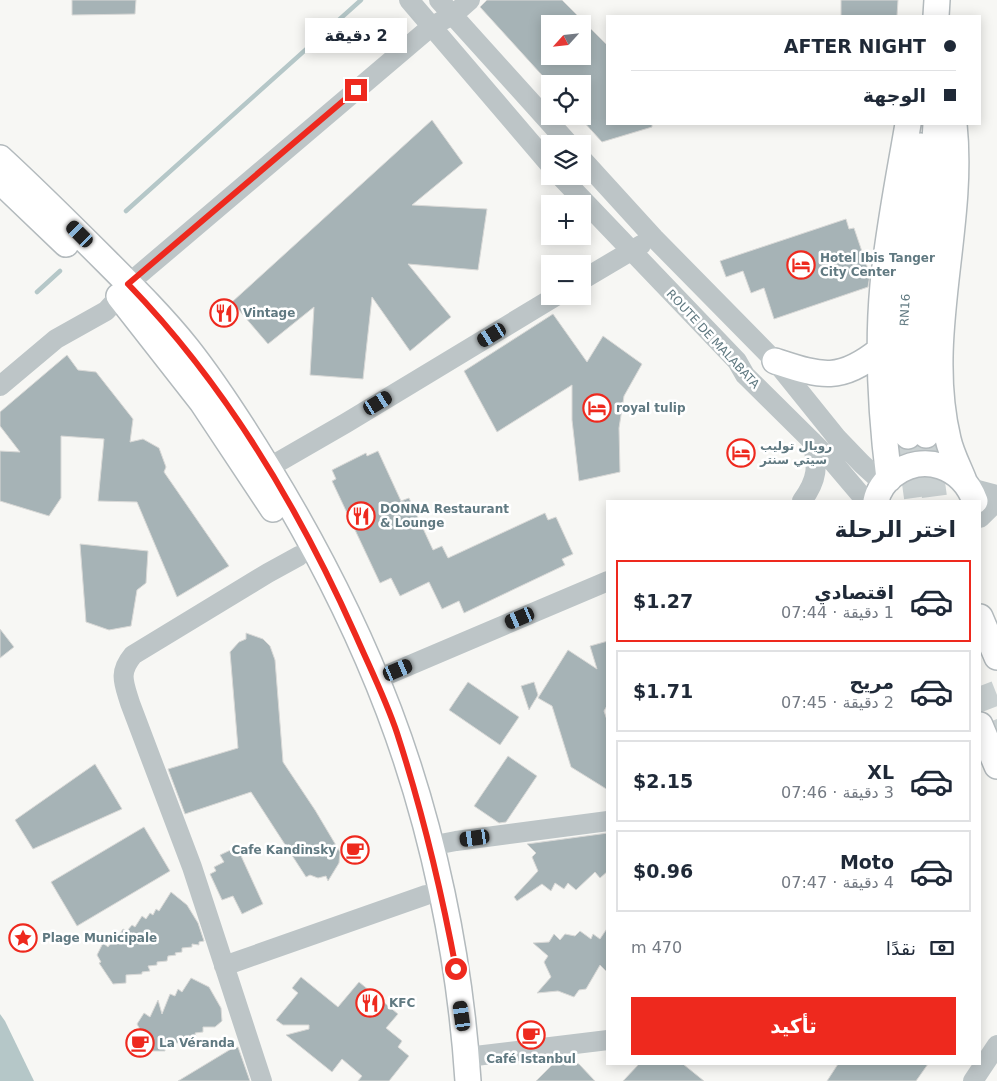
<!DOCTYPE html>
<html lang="ar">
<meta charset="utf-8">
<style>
body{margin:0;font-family:"DejaVu Sans","Noto Sans Arabic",sans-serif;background:#f6f6f7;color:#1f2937;direction:rtl;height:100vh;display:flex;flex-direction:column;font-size:19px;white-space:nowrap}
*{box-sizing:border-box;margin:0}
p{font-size:16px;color:#747a83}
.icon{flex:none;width:28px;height:28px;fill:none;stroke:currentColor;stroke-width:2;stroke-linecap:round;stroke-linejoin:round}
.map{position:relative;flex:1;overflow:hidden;direction:ltr}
.side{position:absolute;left:606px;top:500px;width:375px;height:565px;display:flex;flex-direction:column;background:#fff;border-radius:0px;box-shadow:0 2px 12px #0003;direction:rtl}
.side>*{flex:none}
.hud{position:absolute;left:606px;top:15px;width:375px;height:110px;border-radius:0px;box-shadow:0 2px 12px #0003;direction:rtl;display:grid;align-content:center;height:110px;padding:0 25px;background:#fff}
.needle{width:32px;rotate:243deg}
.buttons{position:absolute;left:541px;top:15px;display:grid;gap:10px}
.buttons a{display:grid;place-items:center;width:50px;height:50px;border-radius:0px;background:#fff;box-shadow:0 2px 12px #0003;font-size:25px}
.end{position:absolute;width:22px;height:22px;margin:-11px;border:6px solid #ee291e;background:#fff;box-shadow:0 0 0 2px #fff}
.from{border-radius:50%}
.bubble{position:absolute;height:35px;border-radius:0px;background:#fff;box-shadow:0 2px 12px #0003;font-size:16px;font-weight:800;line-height:35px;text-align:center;direction:rtl}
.car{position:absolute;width:15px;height:30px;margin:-15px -8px;border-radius:6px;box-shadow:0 0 4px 1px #0007;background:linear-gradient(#222 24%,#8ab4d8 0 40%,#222 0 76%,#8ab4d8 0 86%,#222 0)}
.hud b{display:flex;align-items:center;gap:18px;height:48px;font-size:19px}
.hud b+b{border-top:1px solid #e0e1e3}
.hud i{width:12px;height:12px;background:#1f2937}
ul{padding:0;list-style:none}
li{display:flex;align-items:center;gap:15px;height:82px;margin:0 10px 8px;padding:0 15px;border:2px solid #e0e1e3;border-radius:0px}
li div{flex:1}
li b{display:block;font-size:19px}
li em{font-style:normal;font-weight:800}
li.selected{border-color:#ee291e}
li>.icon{width:45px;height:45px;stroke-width:1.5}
h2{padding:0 25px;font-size:22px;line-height:60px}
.pay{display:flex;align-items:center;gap:12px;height:55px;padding:0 25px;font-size:19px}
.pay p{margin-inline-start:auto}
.primary-button{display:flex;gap:10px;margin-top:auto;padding:10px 25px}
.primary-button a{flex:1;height:58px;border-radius:0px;background:#ee291e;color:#fff;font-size:20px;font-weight:800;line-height:58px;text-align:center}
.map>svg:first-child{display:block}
</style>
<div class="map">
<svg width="997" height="1081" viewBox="0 0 997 1081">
<rect width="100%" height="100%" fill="#f7f7f4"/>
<path fill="#b5c7c8" d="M0 1014 5 1021 34 1081H0Z"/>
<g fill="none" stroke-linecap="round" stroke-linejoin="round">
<path stroke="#b5c7c8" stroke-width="4.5" d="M126 211 361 0
M37 292 60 271"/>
</g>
<path fill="#a6b3b6" stroke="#d9d9d7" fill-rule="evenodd" d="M72 0H136L135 14 72 15Z
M487 0H562L608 46V124H652V127L602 142 582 120V84H550L480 7ZM550 24H582V56H550Z
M841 0H898L897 16H841Z
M432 120 463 163 412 205 487 209 478 270 408 264 451 317 410 351 372 297 363 379 310 375 314 307 268 344 232 302Z
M846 219 849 229 854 228 870 275 868 287 774 319 764 288 751 293 743 271 726 277 720 261Z
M553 314 587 362 603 336 642 364 624 396 619 428 620 472 579 481 572 420V385L497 432 464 371Z
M67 355 78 370 96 372 133 419 130 442 143 439 159 448 166 467 164 472 229 566 177 597 137 502 98 501 104 439 61 436V498L49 516 0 501V451L20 452 0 426V412Z
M378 451 401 501 409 498 433 550 442 546 448 558 545 513 548 520 556 517 573 554 562 559 565 565 464 613 459 601 442 609 429 582 400 596 391 578 380 583 332 481 336 479 332 470 366 453 367 456Z
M80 544 148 551 146 583 137 590 131 626 109 630 86 622Z
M0 629 14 647 0 658Z
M246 633 263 639 270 646 275 660 283 762 315 810 340 852 339 863 328 881 326 876 318 878 310 875 306 877 251 792 185 814 168 769 238 748 230 652 239 642 246 639Z
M608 641V704L604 711 608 723V790L571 767 552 706 538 698 568 650 597 669 590 646Z
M468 682 519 717 500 745 449 710Z
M534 682 538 695 529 710 521 686Z
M508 756 537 776 506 822 499 823 474 806Z
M95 764 122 809 33 849 15 820Z
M144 827 170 871 77 926 51 882Z
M608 833V871L600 878 595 872 576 890 568 883 564 889 555 883 551 891 542 884 517 901 514 897 538 871 532 857 536 853 527 844Z
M237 847 263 904 242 914 233 896 222 900 210 874 216 871 214 867 224 862 220 855Z
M171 892 187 905 198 923 204 941 199 942V945L192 944V947L182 948V952L175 953 176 955 168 956 167 961 157 962V965L148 966 150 971 142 972V974L126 975V983L113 984 99 963 101 962 97 955 103 943 108 947 116 936 118 937 123 929 127 931 132 925 135 927 142 916 146 919 150 913 153 915 156 909 159 911Z
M608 927V973L600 965 586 989 579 990 574 997 558 991 537 993 551 977 544 962 548 956 533 943 549 942 554 934 560 940 565 934 575 936 580 931 591 939 593 934 600 939Z
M301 977 338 1007 359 982 398 1014 386 1028 402 1041 398 1047 409 1056 389 1081H358L362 1076 342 1059 332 1072 286 1035 309 1029V1025H283L276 1020 298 993 292 988Z
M191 978 209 987 221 1008 222 1021 215 1027H203V1032L195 1033 196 1036H188V1042L165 1044V1051H152L137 1024 144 1013 150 1017 158 1000 162 1014 170 994 175 996 178 989 182 992Z
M238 1047 250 1081H178L231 1049Z
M559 1058 579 1064 595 1081H536Z
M639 1064H683L704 1081H623Z
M838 1064H928L916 1081H827Z"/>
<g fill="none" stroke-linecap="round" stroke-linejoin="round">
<path stroke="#cad1d2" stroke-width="25" stroke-dasharray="25 12" stroke-linecap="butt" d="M926 435 935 501
M908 436 917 501
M980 686 997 729"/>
<g stroke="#b3babd" stroke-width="28">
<path id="major" d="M936 16 937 0
M954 124C965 228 923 335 948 439 951 453 959 468 964 481
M0 158C37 192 72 227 107 262 135 290 163 318 187 348 217 386 243 427 268 468 315 545 357 627 389 711 433 827 460 957 468 1081
M0 181 66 244
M119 296 202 402 273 509
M775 361C821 376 839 383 880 350
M926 435 924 321 936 124
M908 436C906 398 902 360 904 321 906 263 914 205 920 146
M889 479C881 415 877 350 883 285 888 231 899 177 908 124
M876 501C878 491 885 481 893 475 924 452 962 466 975 501
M980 617 997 657
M980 725 997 766"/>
</g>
<path stroke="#bdc5c7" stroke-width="20" d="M409 0 550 165
M439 0 569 144
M582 159 654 238 775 361 837 438 862 464 884 484
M560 176 737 361 745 375 832 461 866 501
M582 280 641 245
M128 284 432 26 453 15 470 0
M0 386 56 339 106 311 119 297
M268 468 346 423 556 296
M970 488 997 495
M802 501C818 479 818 467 812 441
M980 518 997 501
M375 680 608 581
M430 846 456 841 608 821
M224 966 426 895
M467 1057 608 1040
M262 1081 192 867 130 703C124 683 118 673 133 655L268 573 299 556
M973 1081 997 1045"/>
<use href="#major" stroke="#fff" stroke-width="25"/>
</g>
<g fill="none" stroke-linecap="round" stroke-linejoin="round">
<path stroke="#ee291e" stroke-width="6" d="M356 90 128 284C226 385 299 508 356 636 370 668 386 700 397 733 422 810 441 889 456 969"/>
</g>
<defs>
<g id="hotel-ring" transform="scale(1.4375)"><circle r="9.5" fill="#fff" stroke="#ee291e" stroke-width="1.5"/><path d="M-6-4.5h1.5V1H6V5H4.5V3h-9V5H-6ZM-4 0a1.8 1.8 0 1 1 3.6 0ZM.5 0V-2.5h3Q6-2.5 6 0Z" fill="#ee291e"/></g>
<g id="restaurant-ring" transform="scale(1.4375)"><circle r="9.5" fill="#fff" stroke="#ee291e" stroke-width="1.5"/><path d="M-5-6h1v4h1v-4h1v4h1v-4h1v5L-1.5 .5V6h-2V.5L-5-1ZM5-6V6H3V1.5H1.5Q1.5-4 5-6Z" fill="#ee291e"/></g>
<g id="cafe-ring" transform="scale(1.4375)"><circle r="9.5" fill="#fff" stroke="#ee291e" stroke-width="1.5"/><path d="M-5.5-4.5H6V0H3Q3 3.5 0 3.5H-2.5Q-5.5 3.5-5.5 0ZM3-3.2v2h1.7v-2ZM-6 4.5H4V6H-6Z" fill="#ee291e"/></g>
<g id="sight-ring" transform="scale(1.4375)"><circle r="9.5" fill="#fff" stroke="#ee291e" stroke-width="1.5"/><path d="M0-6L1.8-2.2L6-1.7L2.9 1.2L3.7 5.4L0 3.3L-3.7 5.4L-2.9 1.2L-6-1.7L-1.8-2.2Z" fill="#ee291e"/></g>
</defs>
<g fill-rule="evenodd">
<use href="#hotel-ring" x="801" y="265"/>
<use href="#restaurant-ring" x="224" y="313"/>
<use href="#hotel-ring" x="597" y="408"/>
<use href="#hotel-ring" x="741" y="453"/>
<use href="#restaurant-ring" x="361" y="516"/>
<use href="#cafe-ring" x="355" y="850"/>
<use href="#sight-ring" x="23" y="938"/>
<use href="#restaurant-ring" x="370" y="1003"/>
<use href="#cafe-ring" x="531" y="1035"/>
<use href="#cafe-ring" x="140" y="1043"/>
</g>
<g text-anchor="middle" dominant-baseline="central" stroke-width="5" stroke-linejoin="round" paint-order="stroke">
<g font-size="12" font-weight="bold" fill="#607981" stroke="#fff" text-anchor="start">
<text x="820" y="258">Hotel Ibis Tanger<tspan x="820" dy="14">City Center</tspan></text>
<text x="243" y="313">Vintage</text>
<text x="616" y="408">royal tulip</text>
<text x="760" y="446">رويال توليب<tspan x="760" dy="14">سيتي سنتر</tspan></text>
<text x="380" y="509">DONNA Restaurant<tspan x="380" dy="14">&amp; Lounge</tspan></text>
<text x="336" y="850" text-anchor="end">Cafe Kandinsky</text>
<text x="42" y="938">Plage Municipale</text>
<text x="389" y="1003">KFC</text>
<text x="159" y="1043">La Véranda</text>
<text x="531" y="1059" text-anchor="middle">Café Istanbul</text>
</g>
<g font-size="12" fill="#607981" stroke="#fff">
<text transform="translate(905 310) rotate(-87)">RN16</text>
<text transform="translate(713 339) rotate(47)">ROUTE DE MALABATA</text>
</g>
</g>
</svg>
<div class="buttons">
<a><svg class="needle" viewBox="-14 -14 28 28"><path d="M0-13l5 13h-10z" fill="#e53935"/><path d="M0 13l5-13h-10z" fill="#747a83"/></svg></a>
<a><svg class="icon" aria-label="locate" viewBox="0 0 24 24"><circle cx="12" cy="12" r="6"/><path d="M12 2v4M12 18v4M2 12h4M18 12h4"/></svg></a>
<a><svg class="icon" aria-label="layers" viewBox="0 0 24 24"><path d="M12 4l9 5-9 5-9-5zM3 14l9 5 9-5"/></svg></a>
<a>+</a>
<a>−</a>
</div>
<i class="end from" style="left:456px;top:969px"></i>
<i class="end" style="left:356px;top:90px"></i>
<div class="bubble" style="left:305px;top:18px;width:102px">2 دقيقة</div>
<i class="car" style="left:80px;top:234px;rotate:315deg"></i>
<i class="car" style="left:492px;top:335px;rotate:239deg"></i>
<i class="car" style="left:378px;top:403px;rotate:59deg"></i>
<i class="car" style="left:520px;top:618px;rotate:247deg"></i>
<i class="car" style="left:398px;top:670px;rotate:67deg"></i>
<i class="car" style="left:475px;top:838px;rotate:262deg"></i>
<i class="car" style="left:462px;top:1016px;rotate:352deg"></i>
<div class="hud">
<b><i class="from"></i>AFTER NIGHT</b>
<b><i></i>الوجهة</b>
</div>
<section class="side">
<h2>اختر الرحلة</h2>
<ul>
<li class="selected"><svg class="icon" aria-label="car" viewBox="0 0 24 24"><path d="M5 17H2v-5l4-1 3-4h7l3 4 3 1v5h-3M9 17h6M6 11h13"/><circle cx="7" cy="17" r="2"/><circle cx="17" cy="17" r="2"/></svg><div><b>اقتصادي</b><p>1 دقيقة · 07:44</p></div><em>$1.27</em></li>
<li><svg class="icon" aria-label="car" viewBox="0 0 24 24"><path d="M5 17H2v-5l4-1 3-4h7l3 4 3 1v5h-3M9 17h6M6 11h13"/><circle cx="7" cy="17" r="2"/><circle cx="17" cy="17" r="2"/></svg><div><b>مريح</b><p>2 دقيقة · 07:45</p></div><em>$1.71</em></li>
<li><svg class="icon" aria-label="car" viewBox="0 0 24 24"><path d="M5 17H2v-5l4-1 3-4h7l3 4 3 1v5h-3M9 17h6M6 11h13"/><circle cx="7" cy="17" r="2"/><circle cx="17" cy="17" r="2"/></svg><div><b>XL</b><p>3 دقيقة · 07:46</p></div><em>$2.15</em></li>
<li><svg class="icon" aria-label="car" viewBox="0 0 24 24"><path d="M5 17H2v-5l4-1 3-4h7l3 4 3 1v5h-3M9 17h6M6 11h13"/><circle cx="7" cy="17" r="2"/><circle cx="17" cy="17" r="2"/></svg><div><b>Moto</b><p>4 دقيقة · 07:47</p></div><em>$0.96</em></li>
</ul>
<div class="pay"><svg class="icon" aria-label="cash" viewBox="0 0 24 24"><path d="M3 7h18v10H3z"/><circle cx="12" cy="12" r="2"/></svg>نقدًا<p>470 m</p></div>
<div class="primary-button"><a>تأكيد</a></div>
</section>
</div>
